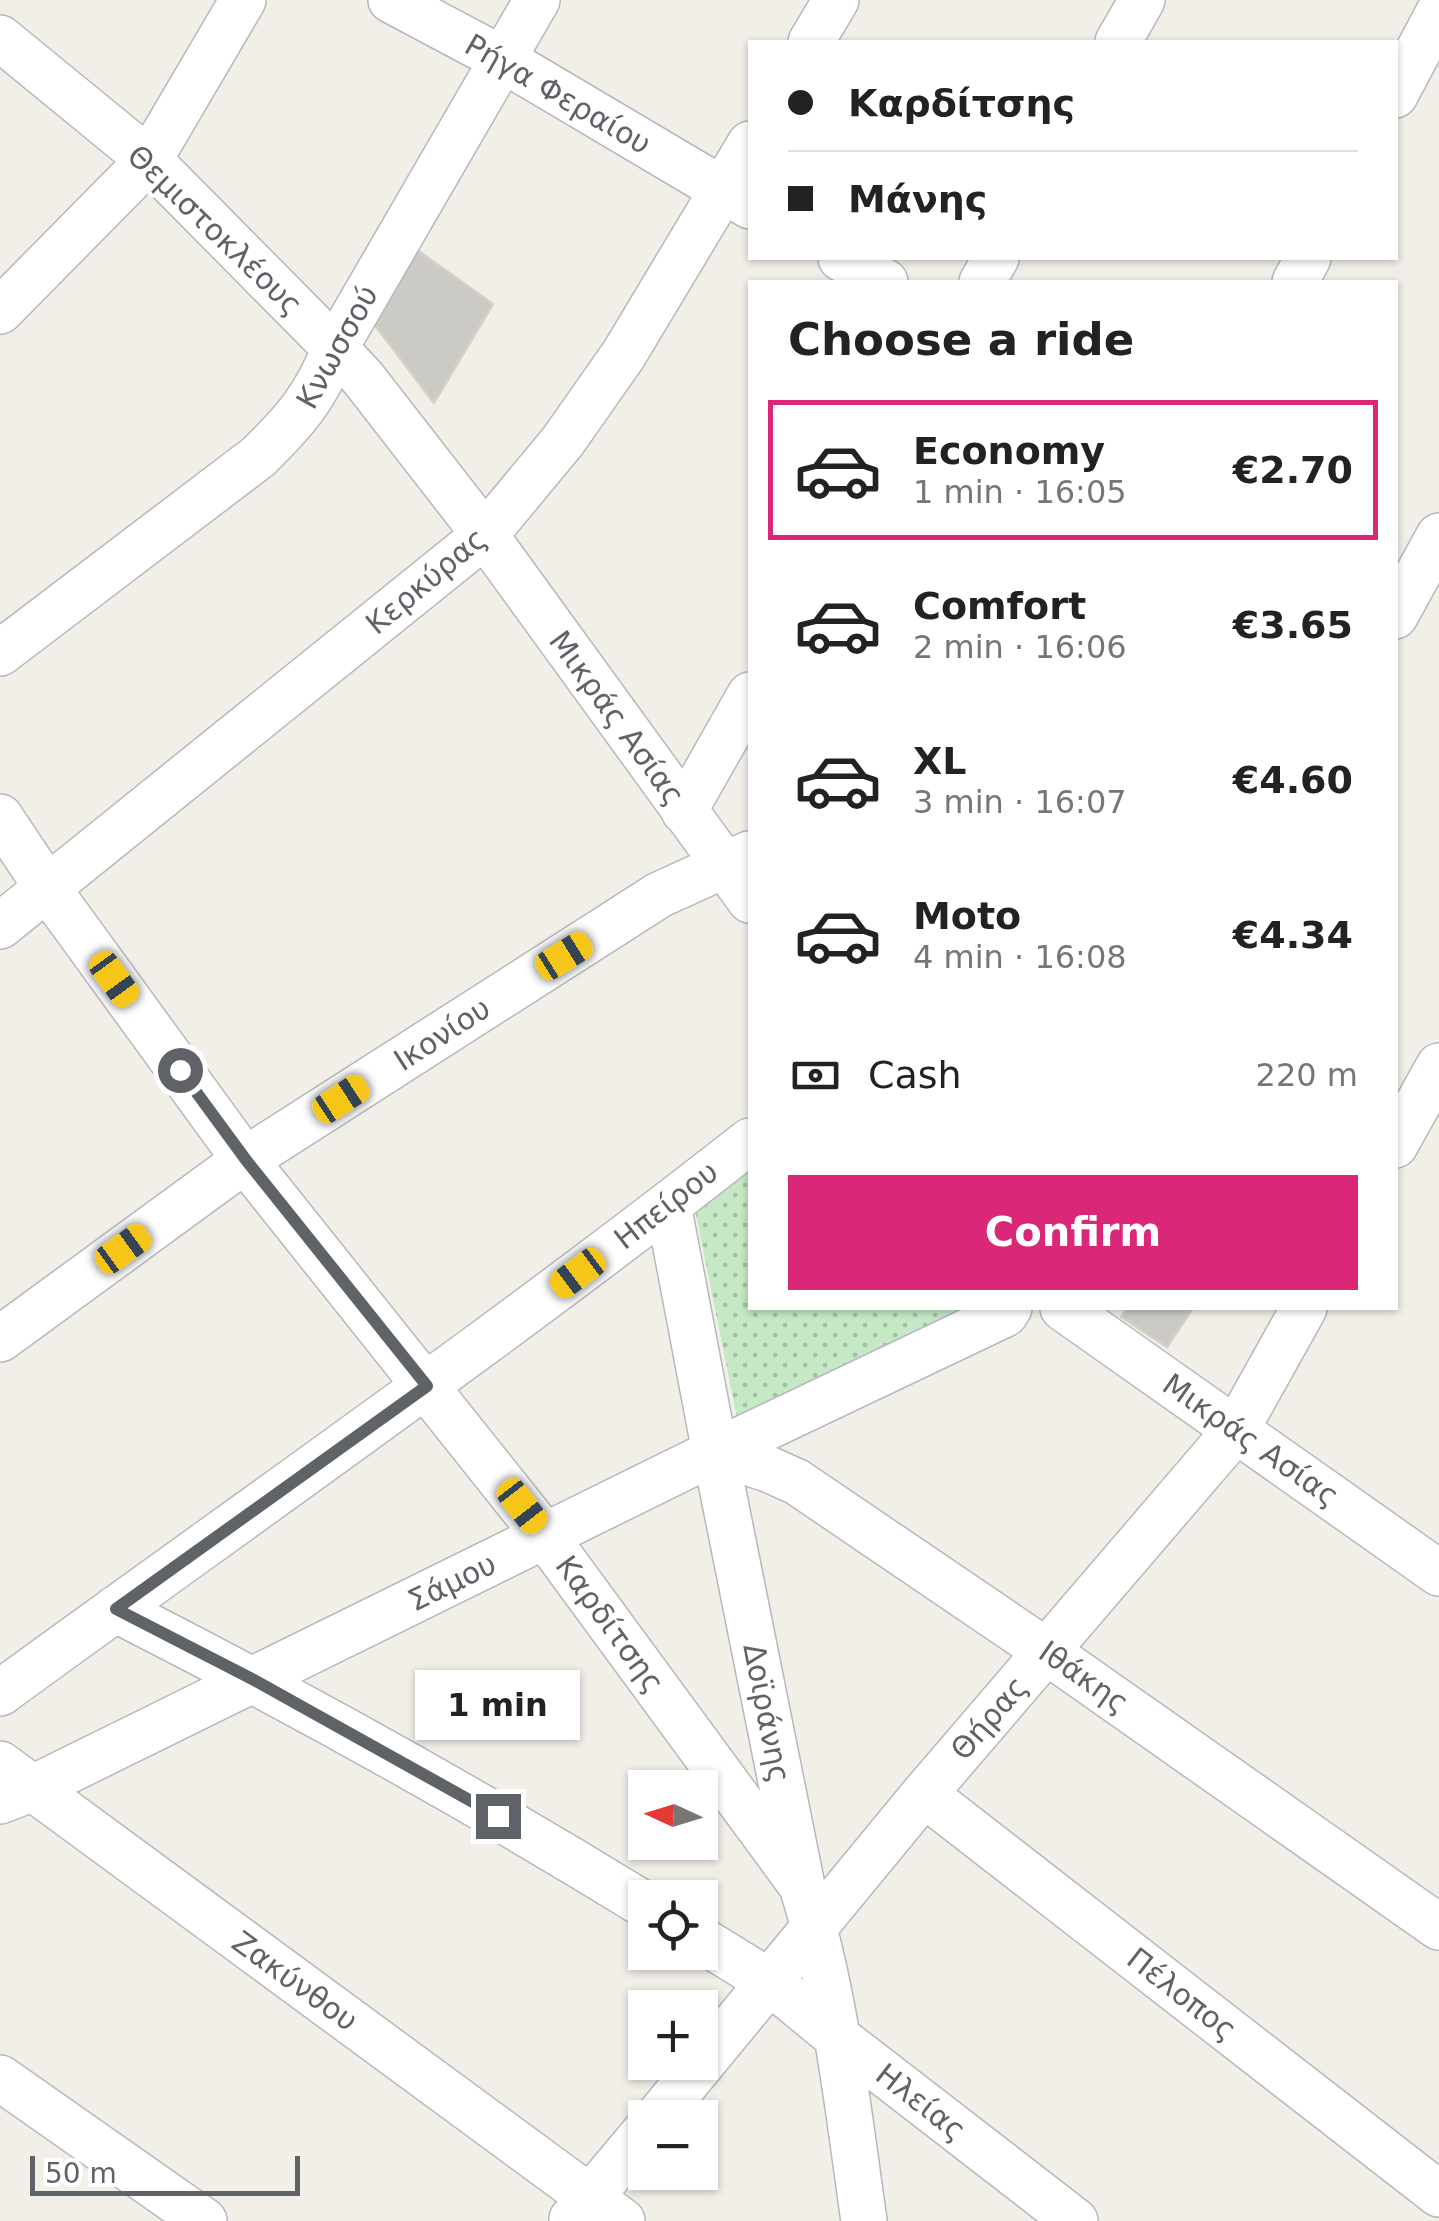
<!DOCTYPE html>
<meta charset="utf-8">
<style>
body{margin:0;font-family:"DejaVu Sans",sans-serif;background:#f6f6f6;color:#222;height:100vh;display:flex;flex-direction:column;font-size:38px;white-space:nowrap}
*{box-sizing:border-box;margin:0}
p{font-size:32px;color:#767676}
.icon{flex:none;width:55px;height:55px;fill:none;stroke:currentColor;stroke-width:2;stroke-linecap:round;stroke-linejoin:round}
.map{position:relative;flex:1;overflow:hidden}
.sheet{position:absolute;left:748px;top:280px;width:650px;height:1030px;display:flex;flex-direction:column;background:#fff;border-radius:0px;box-shadow:0 2px 8px #0004}
.sheet>*{flex:none}
.hud{position:absolute;left:748px;top:40px;width:650px;height:220px;border-radius:0px;box-shadow:0 2px 8px #0004;display:grid;align-content:center;height:220px;padding:0 40px;background:#fff}
.needle{width:65px;rotate:274deg}
.tools{position:absolute;left:628px;top:1770px;display:grid;gap:20px}
.tools a{display:grid;place-items:center;width:90px;height:90px;border-radius:0px;background:#fff;box-shadow:0 2px 8px #0004;font-size:50px}
.scale{position:absolute;left:30px;bottom:25px;width:270px;box-sizing:border-box;padding-left:10px;border:5px solid #5f6368;border-top:0;font-size:28px;line-height:35px;white-space:nowrap;color:#5f6368;-webkit-text-stroke:8px #fff;paint-order:stroke}
.end{position:absolute;width:45px;height:45px;margin:-22px;border:12px solid #5f6368;background:#fff;box-shadow:0 0 0 5px #fff}
.from{border-radius:50%}
.bubble{position:absolute;height:70px;border-radius:0px;background:#fff;box-shadow:0 2px 8px #0004;font-size:32px;font-weight:700;line-height:70px;text-align:center}
.car{position:absolute;width:30px;height:60px;margin:-30px -15px;border-radius:12px;box-shadow:0 0 8px 2px #0007;background:linear-gradient(#f5c518 24%,#345 0 40%,#f5c518 0 76%,#345 0 86%,#f5c518 0)}
.hud b{display:flex;align-items:center;gap:35px;height:95px;font-size:38px}
.hud b+b{border-top:2px solid #e0e0e0}
.hud i{width:25px;height:25px;background:#222}
ul{padding:0;list-style:none}
li{display:flex;align-items:center;gap:30px;height:140px;margin:0 20px 15px;padding:0 20px;border:5px solid transparent;border-radius:0px}
li div{flex:1}
li b{display:block;font-size:38px}
li em{font-style:normal;font-weight:700}
li.current{border-color:#db2777}
li>.icon{width:90px;height:90px;stroke-width:1.5}
h2{padding:0 40px;font-size:45px;line-height:120px}
.pay{display:flex;align-items:center;gap:25px;height:110px;padding:0 40px;font-size:38px}
.pay p{margin-inline-start:auto}
.button{display:flex;gap:20px;margin-top:auto;padding:20px 40px}
.button a{flex:1;height:115px;border-radius:0px;background:#db2777;color:#fff;font-size:40px;font-weight:700;line-height:115px;text-align:center}
.map>svg:first-child{display:block}
</style>
<div class="map">
<svg width="1439" height="2221" viewBox="0 0 1439 2221">
<defs>
<pattern id="green-dots" width="8" height="8" patternUnits="userSpaceOnUse" patternTransform="scale(2.5)"><rect width="8" height="8" fill="#c5e8c5"/><path d="M2 2h.1M6 6h.1" fill="none" stroke="#a3c0a4" stroke-width="1.8" stroke-linecap="round"/></pattern>
</defs>
<rect width="100%" height="100%" fill="#f1efe8"/>
<path fill="url(#green-dots)" d="M750 1166V1308H962L955 1320 738 1423 694 1205Z"/>
<path fill="#cccac5" stroke="#d6d1c6" stroke-width="2.5" d="M413 247 493 304 434 403 371 320Z
M1127 1308H1193L1167 1347 1121 1317Z"/>
<g fill="none" stroke-linecap="round" stroke-linejoin="round">
<g stroke="#b5b8bc" stroke-width="48">
<path id="minor" d="M391 0 502 59 750 206
M0 38 149 160 335 348 363 378 485 535 750 900
M811 42 836 0
M1118 42 1142 0
M1395 95 1439 12
M841 258 885 282
M982 282 996 258
M1295 282 1308 258
M0 311 149 160 243 0
M1395 616 1439 536
M0 653 258 457C295 421 316 397 335 348L537 0
M684 811 750 695
M0 817 48 889 245 1160 545 1536 802 1886
M0 926 485 535 563 441 624 354 750 144
M1395 1145 1439 1066
M668 1205 715 1452 802 1886C836 1995 848 2109 864 2221
M1063 1308 1439 1573
M0 1339 245 1160 659 895 749 854
M715 1452 768 1469 797 1482 1046 1651 1439 1927
M115 1609C296 1701 473 1799 645 1905
M0 1693C251 1510 506 1333 750 1141
M0 1764 622 2221
M924 1794 1439 2194
M0 1801 33 1788 715 1452 1005 1314 1009 1308
M700 1939 770 1982 837 2037 1075 2221
M0 2078 204 2221
M657 2118 924 1794 1236 1430 1304 1308
M572 2219 645 2132"/>
</g>
<use href="#minor" stroke="#fff" stroke-width="45"/>
</g>
<g fill="none" stroke-linecap="round" stroke-linejoin="round">
<path stroke="#5f6368" stroke-width="12" d="M180 1070 246 1160 427 1386 116 1609 254 1680 498 1816"/>
</g>
<g text-anchor="middle" dominant-baseline="central" stroke-width="8" stroke-linejoin="round" paint-order="stroke">
<g font-size="30" fill="#5f6368" stroke="#fff">
<text transform="translate(558 94) rotate(30)">Ρήγα Φεραίου</text>
<text transform="translate(215 230) rotate(44)">Θεμιστοκλέους</text>
<text transform="translate(337 347) rotate(-61)">Κνωσσού</text>
<text transform="translate(426 581) rotate(-40)">Κερκύρας</text>
<text transform="translate(617 718) rotate(54)">Μικράς Ασίας</text>
<text transform="translate(442 1034) rotate(-33)">Ικονίου</text>
<text transform="translate(666 1205) rotate(-38)">Ηπείρου</text>
<text transform="translate(1251 1440) rotate(35)">Μικράς Ασίας</text>
<text transform="translate(452 1582) rotate(-26)">Σάμου</text>
<text transform="translate(610 1624) rotate(54)">Καρδίτσης</text>
<text transform="translate(1084 1677) rotate(35)">Ιθάκης</text>
<text transform="translate(767 1713) rotate(79)">Δοϊράνης</text>
<text transform="translate(989 1718) rotate(-49)">Θήρας</text>
<text transform="translate(295 1981) rotate(36)">Ζακύνθου</text>
<text transform="translate(1182 1994) rotate(38)">Πέλοπος</text>
<text transform="translate(921 2102) rotate(38)">Ηλείας</text>
</g>
</g>
</svg>
<div class="tools">
<a><svg class="needle" viewBox="-14 -14 28 28"><path d="M0-13l5 13h-10z" fill="#e53935"/><path d="M0 13l5-13h-10z" fill="#767676"/></svg></a>
<a><svg class="icon" aria-label="locate" viewBox="0 0 24 24"><circle cx="12" cy="12" r="6"/><path d="M12 2v4M12 18v4M2 12h4M18 12h4"/></svg></a>
<a>+</a>
<a>−</a>
</div>
<div class="scale">50 m</div>
<i class="end from" style="left:180px;top:1070px"></i>
<i class="end" style="left:498px;top:1816px"></i>
<div class="bubble" style="left:415px;top:1670px;width:165px">1 min</div>
<i class="car" style="left:564px;top:956px;rotate:58deg"></i>
<i class="car" style="left:114px;top:979px;rotate:144deg"></i>
<i class="car" style="left:341px;top:1099px;rotate:57deg"></i>
<i class="car" style="left:123px;top:1249px;rotate:54deg"></i>
<i class="car" style="left:578px;top:1273px;rotate:233deg"></i>
<i class="car" style="left:522px;top:1506px;rotate:142deg"></i>
<div class="hud">
<b><i class="from"></i>Καρδίτσης</b>
<b><i></i>Μάνης</b>
</div>
<section class="sheet">
<h2>Choose a ride</h2>
<ul>
<li class="current"><svg class="icon" aria-label="car" viewBox="0 0 24 24"><path d="M5 17H2v-5l4-1 3-4h7l3 4 3 1v5h-3M9 17h6M6 11h13"/><circle cx="7" cy="17" r="2"/><circle cx="17" cy="17" r="2"/></svg><div><b>Economy</b><p>1 min · 16:05</p></div><em>€2.70</em></li>
<li><svg class="icon" aria-label="car" viewBox="0 0 24 24"><path d="M5 17H2v-5l4-1 3-4h7l3 4 3 1v5h-3M9 17h6M6 11h13"/><circle cx="7" cy="17" r="2"/><circle cx="17" cy="17" r="2"/></svg><div><b>Comfort</b><p>2 min · 16:06</p></div><em>€3.65</em></li>
<li><svg class="icon" aria-label="car" viewBox="0 0 24 24"><path d="M5 17H2v-5l4-1 3-4h7l3 4 3 1v5h-3M9 17h6M6 11h13"/><circle cx="7" cy="17" r="2"/><circle cx="17" cy="17" r="2"/></svg><div><b>XL</b><p>3 min · 16:07</p></div><em>€4.60</em></li>
<li><svg class="icon" aria-label="car" viewBox="0 0 24 24"><path d="M5 17H2v-5l4-1 3-4h7l3 4 3 1v5h-3M9 17h6M6 11h13"/><circle cx="7" cy="17" r="2"/><circle cx="17" cy="17" r="2"/></svg><div><b>Moto</b><p>4 min · 16:08</p></div><em>€4.34</em></li>
</ul>
<div class="pay"><svg class="icon" aria-label="cash" viewBox="0 0 24 24"><path d="M3 7h18v10H3z"/><circle cx="12" cy="12" r="2"/></svg>Cash<p>220 m</p></div>
<div class="button"><a>Confirm</a></div>
</section>
</div>
